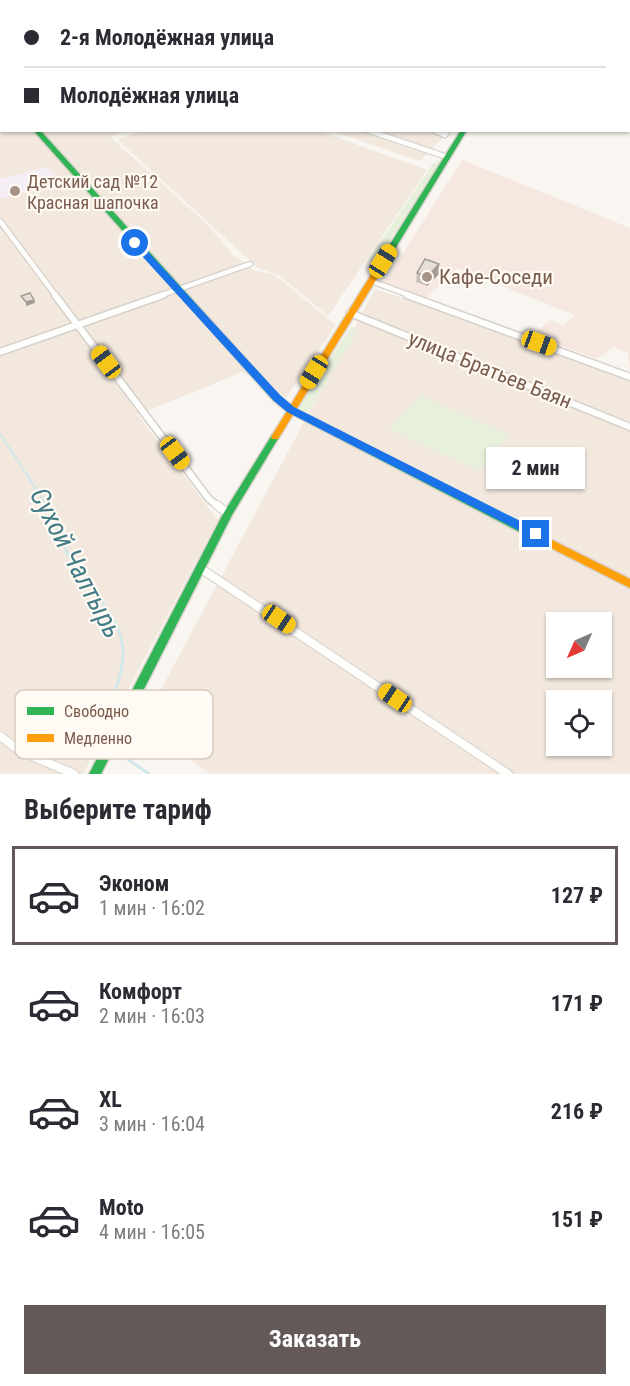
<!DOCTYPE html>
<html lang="ru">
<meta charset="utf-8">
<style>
body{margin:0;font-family:"Roboto Condensed",sans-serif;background:#f7f7f7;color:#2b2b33;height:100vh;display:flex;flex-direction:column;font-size:22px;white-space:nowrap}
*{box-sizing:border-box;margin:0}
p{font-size:20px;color:#7c7c81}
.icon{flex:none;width:33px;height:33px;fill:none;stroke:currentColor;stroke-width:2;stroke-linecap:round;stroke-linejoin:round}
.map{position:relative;height:774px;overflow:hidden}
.panel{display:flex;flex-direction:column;background:#fff;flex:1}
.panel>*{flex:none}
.top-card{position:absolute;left:0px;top:0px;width:630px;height:132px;box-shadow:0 2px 4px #0004;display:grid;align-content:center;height:132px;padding:0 24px;background:#fff}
.needle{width:39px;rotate:225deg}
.buttons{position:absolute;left:546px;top:612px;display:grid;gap:12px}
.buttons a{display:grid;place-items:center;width:66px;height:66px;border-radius:0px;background:#fff;box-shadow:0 2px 4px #0004;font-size:30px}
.end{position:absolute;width:27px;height:27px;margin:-14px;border:8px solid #1a73e8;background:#fff;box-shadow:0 0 0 3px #fff}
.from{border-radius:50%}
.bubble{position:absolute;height:42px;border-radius:0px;background:#fff;box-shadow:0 2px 4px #0004;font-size:20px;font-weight:700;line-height:42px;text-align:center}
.car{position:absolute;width:18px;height:36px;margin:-18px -9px;border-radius:8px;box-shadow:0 0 4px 2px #0007;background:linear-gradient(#f5c518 24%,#345 0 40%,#f5c518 0 76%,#345 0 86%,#f5c518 0)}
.top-card b{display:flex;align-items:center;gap:21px;height:57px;font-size:22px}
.top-card b+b{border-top:2px solid #e1e1e2}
.top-card i{width:15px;height:15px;background:#2b2b33}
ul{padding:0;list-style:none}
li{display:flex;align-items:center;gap:18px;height:99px;margin:0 12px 9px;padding:0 12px;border:3px solid transparent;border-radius:0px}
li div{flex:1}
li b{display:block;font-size:22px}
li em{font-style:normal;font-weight:700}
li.on{border-color:#625958}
li>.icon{width:54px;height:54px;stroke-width:1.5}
h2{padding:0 24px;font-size:27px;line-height:72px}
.cta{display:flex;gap:12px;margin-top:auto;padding:12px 24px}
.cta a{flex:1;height:69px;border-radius:0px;background:#625958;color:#fff;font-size:24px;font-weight:700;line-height:69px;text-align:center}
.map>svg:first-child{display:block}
</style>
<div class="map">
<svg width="630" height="774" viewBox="0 0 630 774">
<rect width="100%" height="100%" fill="#f9f5f0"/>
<path fill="#f2e8de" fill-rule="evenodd" d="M0 0H218L2 2 0 70Z
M0 84 2 130 119 131 121 133 110 137 207 224 232 254 253 270 275 275 336 325 286 398 242 372 138 415 218 520 83 774H0Z
M434 130 445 135 420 161 333 131Z
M142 131H319L427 170 328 316 279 275 258 268 118 140Z
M375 289 458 316 630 382V774H210L160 737 155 721 156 699ZM556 622H602V668H556ZM556 700H602V746H556Z"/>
<path fill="#f6e8e1" d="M462 160 630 228V372L628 353 614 347 597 359 533 335 550 320 563 326 575 315 457 268 427 298 384 283Z"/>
<path fill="#f6eef6" d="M46 167 61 182 0 199V179Z"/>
<path fill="#e7f0db" d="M439 160 440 162 374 265 368 260 432 165Z
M352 326 358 330 308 412 298 410V406Z
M421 396 509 435 480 471 389 429Z"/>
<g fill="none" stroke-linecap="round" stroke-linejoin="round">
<path stroke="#d0e8ea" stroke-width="2" d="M0 434 48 507"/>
<path stroke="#d0e8ea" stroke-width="3" d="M47 505C56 525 63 550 76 568 95 595 125 621 123 657 121 685 105 714 94 740L105 745
M113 749 149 774"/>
<g stroke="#d7d1cb" stroke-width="5">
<path id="street-far3" d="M14 0 18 2
M73 0 76 2
M132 0 135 2
M195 0 199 2"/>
</g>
<g stroke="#d7d1cb" stroke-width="7">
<path id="street-far2" d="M367 130 447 157
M433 130 445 135 448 130
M0 221 56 296
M371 281 412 296
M159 296 250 264"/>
</g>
<g stroke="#d7d1cb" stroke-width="9">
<path id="street-far1" d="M55 295 209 499 219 507
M407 295 630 377
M350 313 630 427
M0 352 163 295"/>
</g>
<g stroke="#d7d1cb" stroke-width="10">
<path id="street" d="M217 505 228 514
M200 568 508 774
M0 736 20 751 74 774"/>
</g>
<g stroke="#d9d2cb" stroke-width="3">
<path id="fast" d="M0 72H2V75L0 76Z
M33 130H40L279 396 294 408 537 532 539 535 537 538 534 539 531 538 288 412 273 400Z
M461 130H467L384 267 383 269H377L376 267Z
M275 434 279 437 232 515 101 774H89L223 514 272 435Z"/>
</g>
<g stroke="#d9d2cb" stroke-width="3">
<path id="slow" d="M222 0H228L226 2H219Z
M535 0H539V2H534Z
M377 265H383L384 267 278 439H272L271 437Z
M534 531 630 579V588L531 538 529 535 531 532Z"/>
</g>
<use href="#street-far3" stroke="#fefefd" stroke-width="4"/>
<use href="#street-far2" stroke="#fefefd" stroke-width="4.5"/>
<use href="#street-far1" stroke="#fefefd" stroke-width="6"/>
<use href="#street" stroke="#fefefd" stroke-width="8"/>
<use href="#fast" fill="#30b455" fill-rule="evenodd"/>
<use href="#slow" fill="#ff9f0a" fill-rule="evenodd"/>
</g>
<path fill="#c6bfb9" d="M439 264V274L427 286 416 282 417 273Z"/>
<path fill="#a19b96" d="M439 264V274L427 286 428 276Z
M34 300 35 303 26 306V302Z"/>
<path fill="#e6ded7" stroke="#a19b96" stroke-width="1.5" d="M425 259 439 264 428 276 417 273Z
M30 293 34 300 26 302 21 296Z"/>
<path fill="#1a73e8" d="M132 241H138L280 395 294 407 540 531V537H532L287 412 273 400 132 245Z"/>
<g fill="#a69286" stroke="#fffaf3" stroke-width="2">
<circle cx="15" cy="191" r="6"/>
<circle cx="427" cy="277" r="6"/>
</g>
<g text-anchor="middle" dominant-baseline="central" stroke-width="4.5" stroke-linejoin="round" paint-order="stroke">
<g font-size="18" fill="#7a5c4d" stroke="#fffaf3" text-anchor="start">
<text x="27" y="181">Детский сад №12<tspan x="27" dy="21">Красная шапочка</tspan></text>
</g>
<g font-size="21" fill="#7a5c4d" stroke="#fffaf3" text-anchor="start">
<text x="439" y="277">Кафе-Соседи</text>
</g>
<g font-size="21" fill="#7a5c4d" stroke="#fffaf3">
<text transform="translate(490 370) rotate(22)">улица Братьев Баян</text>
</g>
<g font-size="27" font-style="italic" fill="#437c86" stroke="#fffaf3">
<text transform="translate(76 563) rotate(62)">Сухой Чалтырь</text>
</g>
</g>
<rect x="15" y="690" width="198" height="69" rx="9" fill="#fffaf3" stroke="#d7cbc1" stroke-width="1.5"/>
<rect x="27" y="707" width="27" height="8" fill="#30b455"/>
<rect x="27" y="734" width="27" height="8" fill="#ff9f0a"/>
<g font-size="16" fill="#7a5c4d">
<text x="64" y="717">Свободно</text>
<text x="64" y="744">Медленно</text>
</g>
</svg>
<div class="buttons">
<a><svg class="needle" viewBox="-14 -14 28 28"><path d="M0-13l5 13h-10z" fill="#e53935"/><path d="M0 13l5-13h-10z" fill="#7c7c81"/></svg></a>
<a><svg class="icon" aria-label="locate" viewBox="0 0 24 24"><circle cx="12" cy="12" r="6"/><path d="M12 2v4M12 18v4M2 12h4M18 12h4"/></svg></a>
</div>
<i class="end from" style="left:135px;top:243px"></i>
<i class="end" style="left:536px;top:534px"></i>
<div class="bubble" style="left:486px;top:447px;width:99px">2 мин</div>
<i class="car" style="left:383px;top:261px;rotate:32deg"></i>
<i class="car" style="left:539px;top:343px;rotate:110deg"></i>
<i class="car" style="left:106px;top:362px;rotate:323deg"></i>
<i class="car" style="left:314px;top:372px;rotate:212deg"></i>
<i class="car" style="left:175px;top:453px;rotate:143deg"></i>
<i class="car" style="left:279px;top:619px;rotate:124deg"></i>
<i class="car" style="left:395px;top:698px;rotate:304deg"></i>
<div class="top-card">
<b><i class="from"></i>2-я Молодёжная улица</b>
<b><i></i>Молодёжная улица</b>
</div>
</div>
<section class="panel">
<h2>Выберите тариф</h2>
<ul>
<li class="on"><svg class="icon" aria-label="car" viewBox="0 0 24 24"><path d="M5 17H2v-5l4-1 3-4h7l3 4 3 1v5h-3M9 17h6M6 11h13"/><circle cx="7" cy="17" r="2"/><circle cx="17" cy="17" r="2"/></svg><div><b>Эконом</b><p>1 мин · 16:02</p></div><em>127 ₽</em></li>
<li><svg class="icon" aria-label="car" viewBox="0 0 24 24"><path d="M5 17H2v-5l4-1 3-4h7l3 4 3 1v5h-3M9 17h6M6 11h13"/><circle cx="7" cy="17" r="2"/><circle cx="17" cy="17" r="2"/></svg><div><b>Комфорт</b><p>2 мин · 16:03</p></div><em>171 ₽</em></li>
<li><svg class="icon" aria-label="car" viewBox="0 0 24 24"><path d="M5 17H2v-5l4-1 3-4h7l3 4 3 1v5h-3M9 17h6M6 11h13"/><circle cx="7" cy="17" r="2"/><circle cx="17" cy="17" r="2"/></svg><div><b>XL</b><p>3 мин · 16:04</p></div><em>216 ₽</em></li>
<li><svg class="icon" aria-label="car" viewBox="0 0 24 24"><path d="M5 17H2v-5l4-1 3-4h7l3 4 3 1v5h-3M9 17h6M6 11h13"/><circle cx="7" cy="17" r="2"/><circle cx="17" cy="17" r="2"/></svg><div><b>Moto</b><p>4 мин · 16:05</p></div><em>151 ₽</em></li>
</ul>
<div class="cta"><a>Заказать</a></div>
</section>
